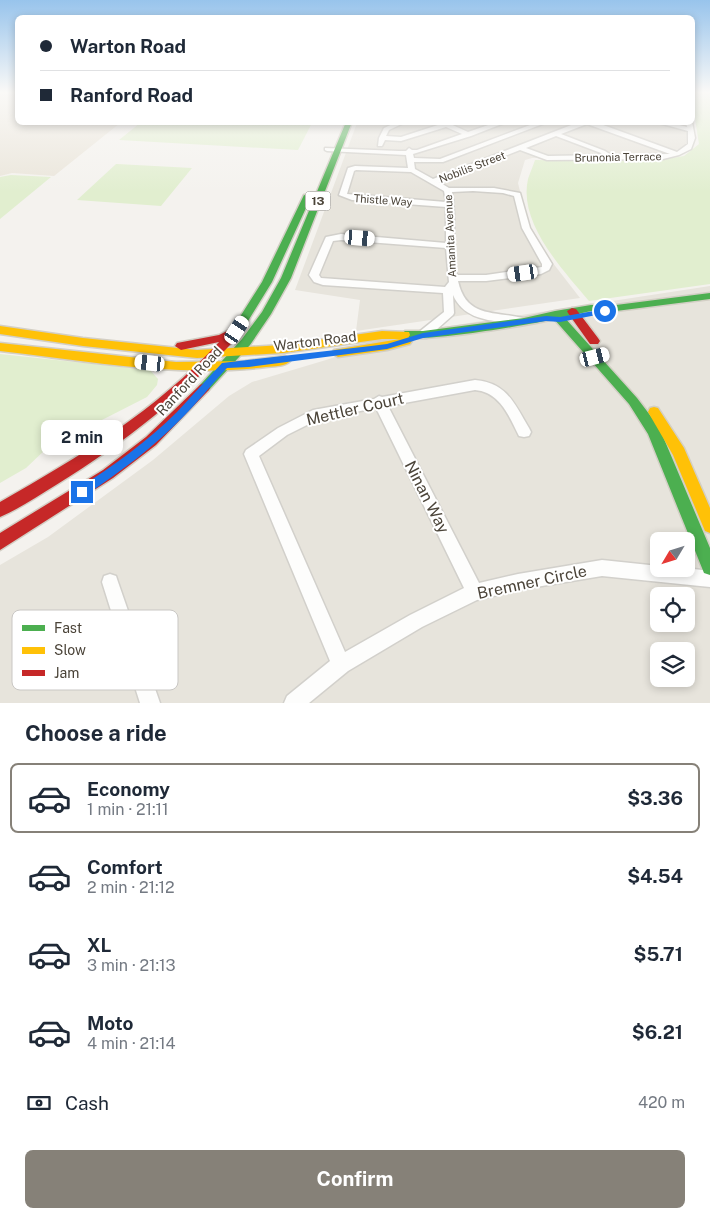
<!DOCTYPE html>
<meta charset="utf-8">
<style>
body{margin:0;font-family:"Public Sans",sans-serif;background:#f2f2f3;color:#1f2937;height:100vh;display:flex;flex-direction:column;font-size:19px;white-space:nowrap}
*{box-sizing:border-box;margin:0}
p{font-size:16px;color:#747a83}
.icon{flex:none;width:28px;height:28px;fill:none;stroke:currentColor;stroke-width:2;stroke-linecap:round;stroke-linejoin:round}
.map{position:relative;height:703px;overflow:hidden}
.side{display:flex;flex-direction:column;background:#fff;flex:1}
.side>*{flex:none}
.top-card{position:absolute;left:15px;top:15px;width:680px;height:110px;border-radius:8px;box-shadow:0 2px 8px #0003;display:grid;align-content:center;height:110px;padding:0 25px;background:#fff}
.needle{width:32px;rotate:232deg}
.tools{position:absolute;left:650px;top:532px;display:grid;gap:10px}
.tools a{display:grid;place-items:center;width:45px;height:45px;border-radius:8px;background:#fff;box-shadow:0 2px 8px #0003;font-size:25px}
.end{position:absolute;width:22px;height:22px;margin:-11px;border:6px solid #1a73e8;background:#fff;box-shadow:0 0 0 2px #fff}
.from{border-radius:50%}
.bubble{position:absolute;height:35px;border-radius:8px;background:#fff;box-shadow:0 2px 8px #0003;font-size:16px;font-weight:700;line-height:35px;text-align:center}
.car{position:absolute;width:15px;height:30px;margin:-15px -8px;border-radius:6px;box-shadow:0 0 4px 1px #0007;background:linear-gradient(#fff 24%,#345 0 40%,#fff 0 76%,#345 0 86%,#fff 0)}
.top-card b{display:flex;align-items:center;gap:18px;height:48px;font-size:19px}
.top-card b+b{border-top:1px solid #e0e1e3}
.top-card i{width:12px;height:12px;background:#1f2937}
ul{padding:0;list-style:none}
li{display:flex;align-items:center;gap:15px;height:70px;margin:0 10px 8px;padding:0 15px;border:2px solid transparent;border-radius:8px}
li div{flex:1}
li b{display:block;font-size:19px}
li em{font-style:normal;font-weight:700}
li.current{border-color:#868178}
li>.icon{width:45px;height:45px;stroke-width:1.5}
h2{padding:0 25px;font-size:22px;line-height:60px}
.pay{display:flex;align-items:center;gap:12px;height:55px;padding:0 25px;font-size:19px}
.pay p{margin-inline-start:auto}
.button{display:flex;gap:10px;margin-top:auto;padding:10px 25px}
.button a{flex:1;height:58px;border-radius:8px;background:#868178;color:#fff;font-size:20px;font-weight:700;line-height:58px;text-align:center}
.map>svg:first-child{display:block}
</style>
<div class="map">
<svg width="710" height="703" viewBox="0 0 710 703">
<rect width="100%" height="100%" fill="#f4f2ee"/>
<path fill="#e7e4dc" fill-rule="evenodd" d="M357 123H684L687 133 686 146 664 155 532 158 525 160 518 183 527 220 549 258 580 298 356 331 360 300 295 290Z
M710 286V703H0V565L48 537 153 460 229 396 252 382 326 360 410 332ZM659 541H686V569H659ZM659 596H686V624H659ZM659 651H686V679H659Z"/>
<path fill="#eae5da" d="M0 93H17L18 122 120 123 54 176 12 173 0 176Z"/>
<path fill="#e1eecf" d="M693 93H710V284L589 301C563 270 518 223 528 179 530 173 533 166 535 160L654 161 684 156 699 144 693 106Z
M140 123V122L312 123 298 150 119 140Z
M116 164H117L192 168 161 206 77 200Z
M11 175 51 177 0 219V177Z
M0 354 150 370 158 379 157 385 147 397 47 448 26 468 0 483Z"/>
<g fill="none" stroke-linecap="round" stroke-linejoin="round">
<g stroke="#d2d0cb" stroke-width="3">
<path id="street" d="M397 122H406L389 130 386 136 401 137 441 124 437 122H446L468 132 497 122H507L471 136 413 154 414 158 440 159 538 122H548L443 162H414L415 169 433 179 579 122H595L677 152 688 144V131L655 122H668L687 127 686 122H692L695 138 691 149 679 155 663 159 547 160 520 150 439 182 449 188H494L520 193 530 228 552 264 549 270 541 274 486 281H458C466 318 494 311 523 318L524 321 523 324C516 325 510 323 503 322 483 320 462 316 453 295L454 313 453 315 427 338H419L418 335 419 332 444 312 443 293 323 285 314 282 309 275 325 239 326 237 341 234 446 243V207L352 200 339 195 348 168 355 166 408 168 406 155 327 151 325 150V148L399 151H406L409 148 412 150H417L462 134 446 127 401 141 385 140 382 146H378L379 138 384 128ZM587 124 670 154 611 155 605 151 561 134ZM556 136 601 153 603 155 548 156 526 148ZM356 170 411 172 444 191 446 202 347 194 354 171ZM473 191 503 193 514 196 522 228 542 264V267L486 275H457C451 248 457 219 452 192ZM341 240 446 248 449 282 445 287 321 278 319 275 333 241Z
M475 380C507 383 514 403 529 428L531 432 529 436 524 437 519 436C509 416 500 392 475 390L388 406 479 583 518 574 602 560 659 566V569L686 568 710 571V587L602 576 518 590 477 600 422 627 348 671 309 703H284L287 696 330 661 244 454 246 450 278 428 313 410 374 399 379 396 382 397ZM376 408 464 588 410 615 345 652 259 456 287 435 319 419Z
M110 574 116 576 118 582 160 703H140L102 582 104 576Z"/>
</g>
<g stroke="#d3cfc5" stroke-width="3">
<path id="fast" d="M346 122H352L291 278 271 314 250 345 208 391H200L198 388 200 385 242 339 262 312 281 278Z
M304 195 311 197 272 282 240 334H232L231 331 262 282Z
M710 293V299L616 311H591L564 317 637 398 659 427 710 548V575L704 573 648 434 629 404 554 319C534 324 409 346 400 335L405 331H423L524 318 555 311 591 305H616Z"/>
</g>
<g stroke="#d3cfc5" stroke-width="3">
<path id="slow" d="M0 326 83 338 197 350 283 345 382 331 409 332 410 335 408 338 412 341 410 344 387 350 338 357 332 353 334 350 400 339H382L283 353 197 358 83 346 0 334Z
M0 343 176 362 245 361 285 356 291 360C286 367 274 366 266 367 178 378 88 361 0 351Z
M654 407 658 408 684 448 710 508V533L705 531 673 455 648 412 650 408Z"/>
</g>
<g stroke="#d3cfc5" stroke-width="3">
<path id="jam" d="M572 308 576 309 598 338 600 341 598 344H590L568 313 567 311Z
M235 327 240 328 241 331 240 334C184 396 127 441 56 485 38 496 19 509 0 517V502C79 457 157 410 219 342L181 350 175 346 177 343 219 335Z
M204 383 208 385 210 388 208 391 156 445 113 478 0 550V533L103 470 146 437 200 385Z"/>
</g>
<use href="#street" fill="#fdfdfc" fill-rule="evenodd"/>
<use href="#fast" fill="#4caf50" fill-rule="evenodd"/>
<use href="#slow" fill="#ffc107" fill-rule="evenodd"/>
<use href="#jam" fill="#c62828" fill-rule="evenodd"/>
</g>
<linearGradient id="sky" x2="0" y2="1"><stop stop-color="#98c4ec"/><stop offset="0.48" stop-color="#faf9f7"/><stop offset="1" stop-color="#faf9f7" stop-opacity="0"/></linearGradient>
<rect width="710" height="192" fill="url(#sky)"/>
<path fill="#1a73e8" d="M605 309 608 311 607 313 560 322 546 321 423 338 387 349 249 367 227 368C212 384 198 402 183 417 154 447 120 472 86 495L82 496 77 492 79 488C113 466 148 441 177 412 192 396 207 379 222 363L371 346 387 344 423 333 546 316 560 317Z"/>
<g text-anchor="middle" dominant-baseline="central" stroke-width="4" stroke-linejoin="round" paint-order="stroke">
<g font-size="11" fill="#4b4439" stroke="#fff">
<text transform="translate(618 157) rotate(-1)">Brunonia Terrace</text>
<text transform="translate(472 167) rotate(-21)">Nobilis Street</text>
<text transform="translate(383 200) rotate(4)">Thistle Way</text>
<text transform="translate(450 236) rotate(-93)">Amanita Avenue</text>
</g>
<rect fill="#fff" stroke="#817c74" stroke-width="1" x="305.5" y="191.5" width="25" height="19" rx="4"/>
<g font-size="12" font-weight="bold" fill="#4b4439">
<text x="318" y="201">13</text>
</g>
<g font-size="14" fill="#4b4439" stroke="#fff">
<text transform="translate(315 341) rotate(-7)">Warton Road</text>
<text transform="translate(189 381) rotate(-47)">Ranford Road</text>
</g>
<g font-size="16" fill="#4b4439" stroke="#fff">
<text transform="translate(355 409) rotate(-13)">Mettler Court</text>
<text transform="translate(427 497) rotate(63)">Ninan Way</text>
<text transform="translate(532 582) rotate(-12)">Bremner Circle</text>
</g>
</g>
<rect x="12" y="610" width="166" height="80" rx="8" fill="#fff" stroke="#c9c7c4" stroke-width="1"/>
<rect x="22" y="625" width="23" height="6" fill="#4caf50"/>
<rect x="22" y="647" width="23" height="7" fill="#ffc107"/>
<rect x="22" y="670" width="23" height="6" fill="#c62828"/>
<g font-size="14" fill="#4b4439">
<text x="54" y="633">Fast</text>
<text x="54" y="655">Slow</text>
<text x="54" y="678">Jam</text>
</g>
</svg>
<div class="tools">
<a><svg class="needle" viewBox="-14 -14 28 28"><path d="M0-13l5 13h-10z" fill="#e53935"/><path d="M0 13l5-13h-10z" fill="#747a83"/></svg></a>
<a><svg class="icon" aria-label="locate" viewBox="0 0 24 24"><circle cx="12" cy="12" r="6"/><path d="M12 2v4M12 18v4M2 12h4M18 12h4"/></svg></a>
<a><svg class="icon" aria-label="layers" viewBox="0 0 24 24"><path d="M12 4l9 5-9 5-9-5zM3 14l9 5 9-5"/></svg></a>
</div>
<i class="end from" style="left:605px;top:311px"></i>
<i class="end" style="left:82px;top:492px"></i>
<div class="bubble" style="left:41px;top:420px;width:82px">2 min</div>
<i class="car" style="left:360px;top:238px;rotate:95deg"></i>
<i class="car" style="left:523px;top:273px;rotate:262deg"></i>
<i class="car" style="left:237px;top:330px;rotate:34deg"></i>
<i class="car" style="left:595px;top:357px;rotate:76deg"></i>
<i class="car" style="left:150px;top:363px;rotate:276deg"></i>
<div class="top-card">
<b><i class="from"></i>Warton Road</b>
<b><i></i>Ranford Road</b>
</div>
</div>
<section class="side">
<h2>Choose a ride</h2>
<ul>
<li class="current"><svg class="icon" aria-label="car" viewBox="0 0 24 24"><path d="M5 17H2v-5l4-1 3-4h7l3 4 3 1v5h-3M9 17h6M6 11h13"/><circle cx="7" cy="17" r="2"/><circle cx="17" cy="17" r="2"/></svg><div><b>Economy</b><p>1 min · 21:11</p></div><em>$3.36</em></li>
<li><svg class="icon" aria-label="car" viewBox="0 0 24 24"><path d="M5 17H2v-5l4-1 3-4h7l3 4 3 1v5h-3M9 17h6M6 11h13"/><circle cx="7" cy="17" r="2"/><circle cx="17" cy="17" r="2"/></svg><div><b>Comfort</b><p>2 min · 21:12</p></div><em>$4.54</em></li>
<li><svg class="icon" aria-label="car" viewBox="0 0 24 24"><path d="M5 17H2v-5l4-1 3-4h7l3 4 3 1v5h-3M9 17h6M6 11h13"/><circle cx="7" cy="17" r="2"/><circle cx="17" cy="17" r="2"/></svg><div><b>XL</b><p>3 min · 21:13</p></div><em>$5.71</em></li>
<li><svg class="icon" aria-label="car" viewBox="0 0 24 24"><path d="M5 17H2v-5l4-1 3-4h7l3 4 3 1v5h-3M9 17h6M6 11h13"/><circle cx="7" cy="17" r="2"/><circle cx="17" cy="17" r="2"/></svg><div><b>Moto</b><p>4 min · 21:14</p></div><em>$6.21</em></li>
</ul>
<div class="pay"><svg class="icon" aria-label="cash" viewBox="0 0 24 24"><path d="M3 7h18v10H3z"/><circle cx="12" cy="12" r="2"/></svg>Cash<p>420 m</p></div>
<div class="button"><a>Confirm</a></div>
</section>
